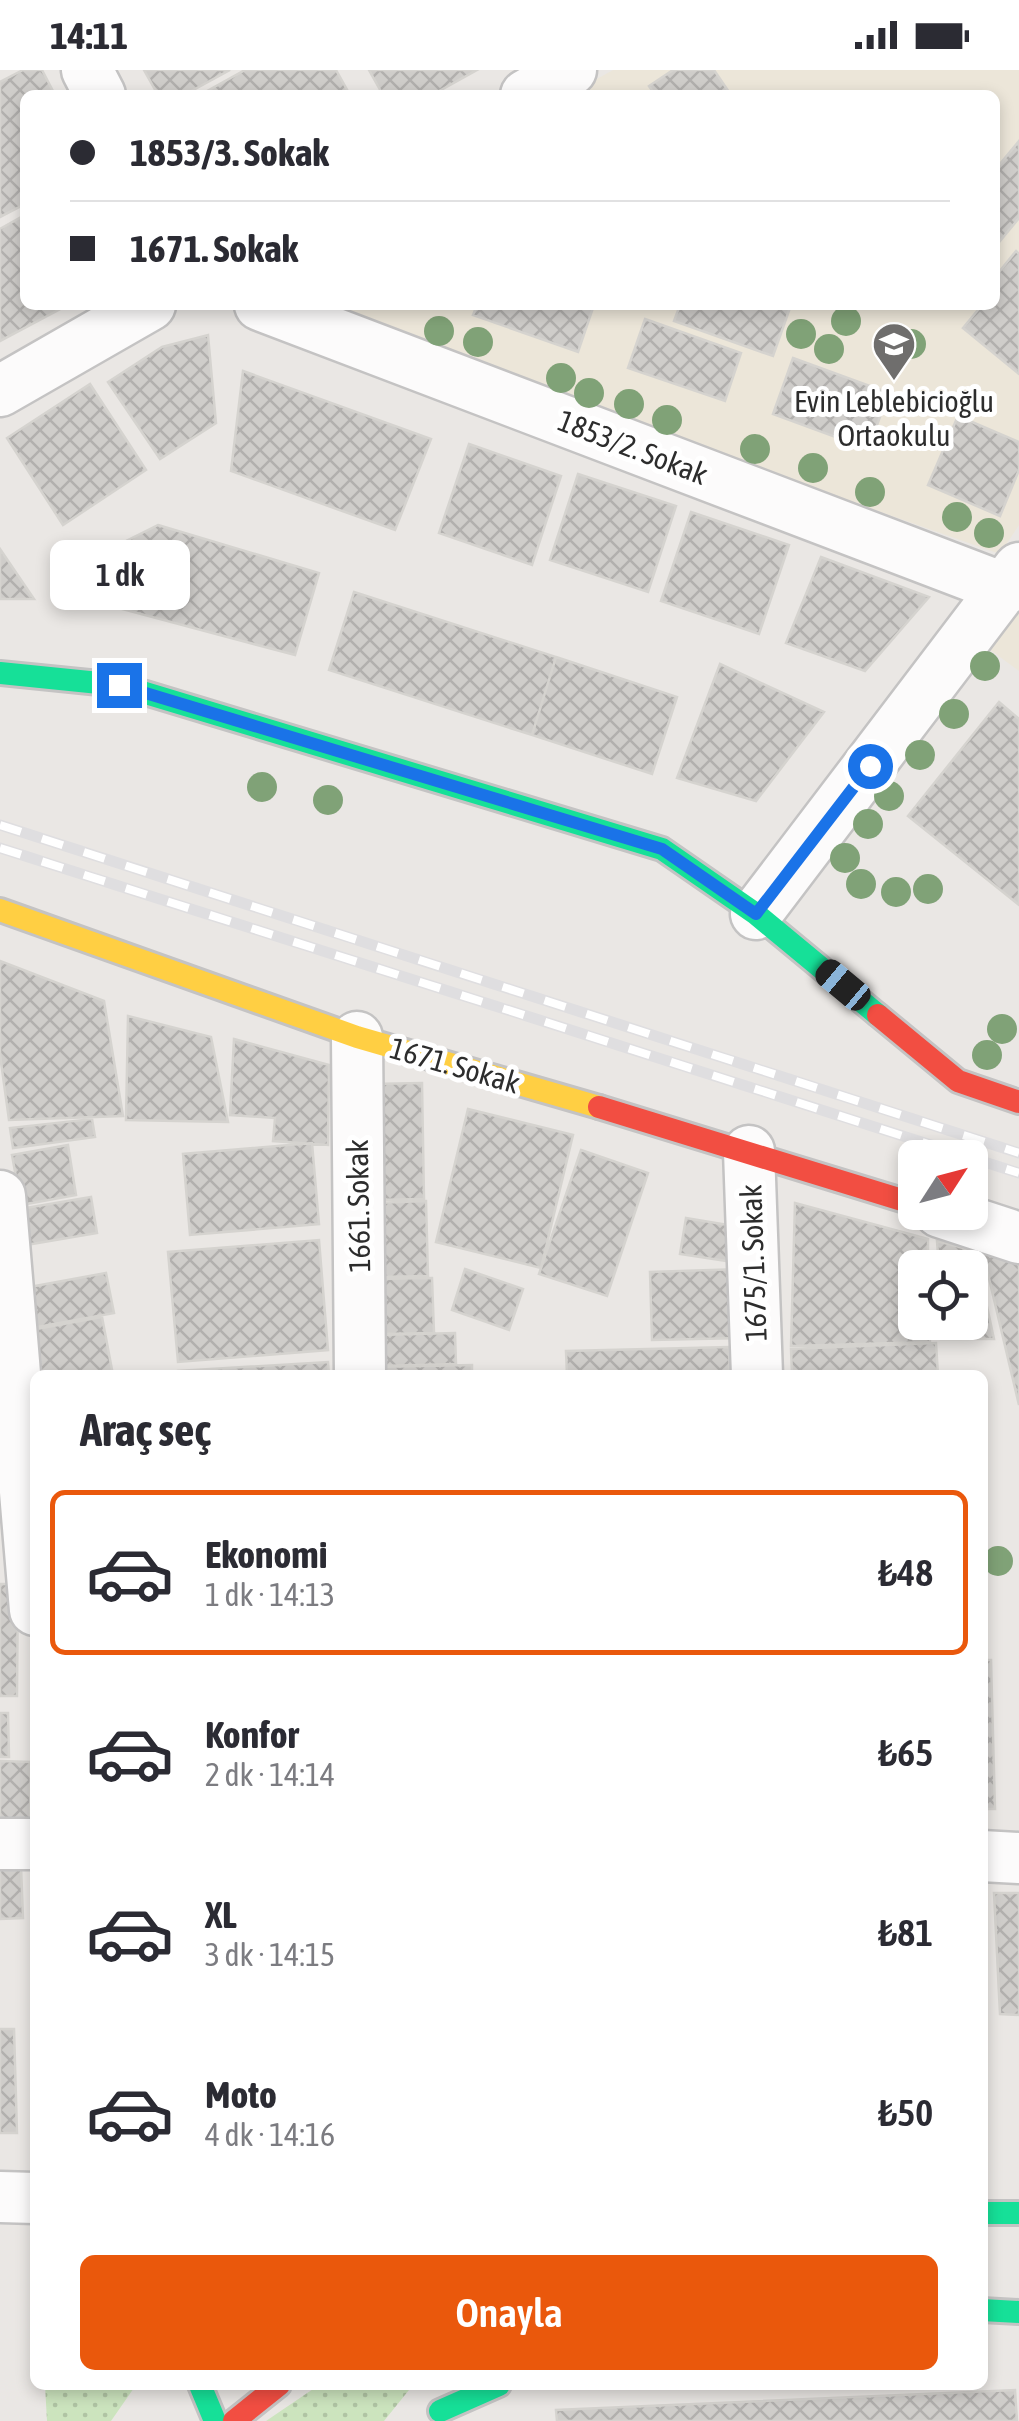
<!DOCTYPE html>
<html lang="tr">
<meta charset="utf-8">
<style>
body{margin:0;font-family:"Asap Condensed",sans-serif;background:#f2f2f3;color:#2b2b33;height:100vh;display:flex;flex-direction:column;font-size:38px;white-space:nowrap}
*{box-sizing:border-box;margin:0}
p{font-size:32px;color:#7c7c81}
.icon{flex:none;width:55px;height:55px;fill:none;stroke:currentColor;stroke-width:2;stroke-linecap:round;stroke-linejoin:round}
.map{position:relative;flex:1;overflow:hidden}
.side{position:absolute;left:30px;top:1300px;width:958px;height:1020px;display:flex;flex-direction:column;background:#fff;border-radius:15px;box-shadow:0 5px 15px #0003}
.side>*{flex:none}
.hud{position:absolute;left:20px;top:20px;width:980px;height:220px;border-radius:15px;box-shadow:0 5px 15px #0003;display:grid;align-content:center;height:220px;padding:0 50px;background:#fff}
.needle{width:65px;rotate:54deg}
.controls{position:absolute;left:898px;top:1070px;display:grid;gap:20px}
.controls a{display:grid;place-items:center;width:90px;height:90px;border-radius:15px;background:#fff;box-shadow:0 5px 15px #0003;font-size:50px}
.end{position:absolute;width:45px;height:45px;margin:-22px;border:12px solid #1a73e8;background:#fff;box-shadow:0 0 0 5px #fff}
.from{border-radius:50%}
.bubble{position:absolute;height:70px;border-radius:15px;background:#fff;box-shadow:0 5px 15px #0003;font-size:32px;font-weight:600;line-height:70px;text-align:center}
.car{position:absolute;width:30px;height:60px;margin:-30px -15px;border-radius:12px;box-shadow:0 0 8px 2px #0007;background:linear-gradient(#222 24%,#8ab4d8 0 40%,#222 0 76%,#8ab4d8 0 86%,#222 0)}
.hud b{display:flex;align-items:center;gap:35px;height:95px;font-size:38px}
.hud b+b{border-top:2px solid #e1e1e2}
.hud i{width:25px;height:25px;background:#2b2b33}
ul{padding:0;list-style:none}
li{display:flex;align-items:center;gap:30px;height:165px;margin:0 20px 15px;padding:0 30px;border:5px solid transparent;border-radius:15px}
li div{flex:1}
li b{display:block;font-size:38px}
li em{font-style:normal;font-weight:600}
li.current{border-color:#ea580c}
li>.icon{width:90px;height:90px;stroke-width:1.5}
h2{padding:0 50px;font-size:45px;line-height:120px}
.cta{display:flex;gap:20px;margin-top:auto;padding:20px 50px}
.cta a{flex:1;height:115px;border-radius:15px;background:#ea580c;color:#fff;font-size:40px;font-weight:600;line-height:115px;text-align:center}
.status{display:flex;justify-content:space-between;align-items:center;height:70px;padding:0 50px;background:#fff;direction:ltr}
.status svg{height:28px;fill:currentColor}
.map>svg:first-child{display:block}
</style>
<div class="status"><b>14:11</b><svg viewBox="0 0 49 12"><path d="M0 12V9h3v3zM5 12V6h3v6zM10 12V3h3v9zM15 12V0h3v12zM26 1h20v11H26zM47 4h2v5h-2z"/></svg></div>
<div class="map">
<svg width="1019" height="2351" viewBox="0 0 1019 2351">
<defs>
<pattern id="grass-dots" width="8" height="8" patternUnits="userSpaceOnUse" patternTransform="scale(2.5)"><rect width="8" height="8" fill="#cce4be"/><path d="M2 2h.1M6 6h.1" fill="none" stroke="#b0c4a4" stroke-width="1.8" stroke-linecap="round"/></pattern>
<pattern id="building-cross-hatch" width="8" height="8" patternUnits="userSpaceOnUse" patternTransform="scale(2.5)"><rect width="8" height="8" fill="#cfcdca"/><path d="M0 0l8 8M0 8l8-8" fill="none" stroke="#b2b0ae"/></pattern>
</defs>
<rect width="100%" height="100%" fill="#eae7e4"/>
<path fill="#ece6d9" d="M613 0H1019V455L1000 484 733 390 332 235H995V25H568Z
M1019 535V601L989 579Z"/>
<path fill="url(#grass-dots)" d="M45 2315H136L111 2351H47Z
M319 2315H413L384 2351H266Z"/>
<path fill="url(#building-cross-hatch)" stroke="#d5d3cf" stroke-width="2.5" d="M23 0H42L55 25H25V134L0 147V12Z
M144 0H230L184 25H158Z
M245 0H336L350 25H200Z
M369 0H477L432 25H383Z
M673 0H714L731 25H655L649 16Z
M1019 71V148L995 177V100Z
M25 145V235H68L0 271V159Z
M1016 181 1019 184V304L963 258 982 235H995V207Z
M477 235H594L578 282 473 245Z
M680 235H791L773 286 674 251Z
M645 249 741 283 725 331 628 298Z
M208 265 216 353 160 389 108 312 162 277Z
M793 288 889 323 868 379 773 344Z
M243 301 431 369 395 460 231 401Z
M90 314 146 400 63 455 7 368Z
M958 346 1019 372V400L1000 446 928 415Z
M469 374 561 406 532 495 439 463Z
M578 404 676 436 648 522 550 490Z
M691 442 789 475 759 564 661 531Z
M158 455 319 503 295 585 122 539 92 488Z
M0 479 34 529H0Z
M821 487 929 527 865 601 786 573Z
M354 522 556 587 532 665 329 600Z
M556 587 677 627 652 704 532 665Z
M720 594 824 642 756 731 677 708Z
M999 632 1019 649V835L908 746Z
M0 891 104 931 123 1046 9 1050 0 985Z
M128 946 211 967 228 1052 126 1050Z
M234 969 329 995 328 1075 273 1071 275 1048 230 1045Z
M422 1013 424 1129 374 1130 371 1014Z
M468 1039 573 1065 541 1198 436 1172Z
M92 1049 95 1067 13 1078 10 1058Z
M312 1073 319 1154 190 1165 183 1084Z
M68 1075 76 1125 21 1135 12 1085Z
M581 1080 648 1103 607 1226 539 1204Z
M91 1127 97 1163 26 1175 20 1139Z
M426 1131 428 1206 376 1207 375 1133Z
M795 1133 928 1169V1198H915V1252H929L930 1272 791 1276Z
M686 1148 746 1158 740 1193 680 1184Z
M319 1170 328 1280 178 1292 168 1182Z
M937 1171 975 1181 994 1269H941V1252H970V1198H939Z
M983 1183 1019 1193V1335Z
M465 1199 523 1219 509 1260 452 1240Z
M741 1199 742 1268 652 1270 650 1202Z
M106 1203 114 1243 32 1258 24 1218Z
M432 1208 434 1263 381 1264 379 1209Z
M102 1247 113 1305H39L31 1260Z
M455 1263 456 1294 380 1296 379 1265Z
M936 1273 938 1305H792L791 1279Z
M729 1277 730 1305H567L566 1281Z
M328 1292 329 1305H178V1301Z
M472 1295V1305H376V1297Z
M0 1514H18L17 1626H0Z
M982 1590H991L995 1739H982Z
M0 1643H8L9 1687H0Z
M0 1691 31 1692 30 1758H0Z
M0 1796H21L23 1848 0 1849Z
M994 1823H1019V1945L1000 1944Z
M982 1824 986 1951H982Z
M0 1959H14L17 2063H0Z
M1015 2320 1017 2351H557L556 2340Z"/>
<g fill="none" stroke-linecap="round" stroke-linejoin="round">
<g stroke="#c4c3c3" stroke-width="55">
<path id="street" d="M87 0 100 25
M526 25 571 0
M260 235 1006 519
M0 321 150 235
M756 844 1019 498
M357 967 360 1305
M749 1081 757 1305
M0 1126 35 1540
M940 1142 1019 1168
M0 1774H35
M982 1786 1019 1788
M0 2127 35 2128"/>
</g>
<g stroke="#c4c3c3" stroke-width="28">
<path id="fast" d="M0 603 119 615 662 779 756 844 878 945
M982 2143H1019
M982 2240 1019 2242
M200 2315 215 2351
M440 2341 499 2315"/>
</g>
<g stroke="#c4c3c3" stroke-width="28">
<path id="slow" d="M0 840 357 967 599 1037"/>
</g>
<g stroke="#c4c3c3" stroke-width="28">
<path id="jam" d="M878 945 958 1011 1019 1032
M599 1037 915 1134
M234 2351 279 2315"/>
</g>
<use href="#street" stroke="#fcfbfb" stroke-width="50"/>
<use href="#fast" stroke="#16e098" stroke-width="22"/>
<use href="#slow" stroke="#ffcf43" stroke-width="22"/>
<use href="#jam" stroke="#f24e42" stroke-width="22"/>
<g stroke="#dfdee0" stroke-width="11">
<path id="rail" d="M0 755 1019 1083
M0 778 1019 1103"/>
</g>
<use href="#rail" stroke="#fff" stroke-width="8" stroke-dasharray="22" stroke-linecap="butt"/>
</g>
<g fill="#80a277">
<circle cx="846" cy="251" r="15"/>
<circle cx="439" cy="261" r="15"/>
<circle cx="801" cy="264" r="15"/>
<circle cx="478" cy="272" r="15"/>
<circle cx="911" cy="274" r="15"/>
<circle cx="829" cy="279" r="15"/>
<circle cx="561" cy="308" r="15"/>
<circle cx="589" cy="323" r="15"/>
<circle cx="629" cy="334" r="15"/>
<circle cx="667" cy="350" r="15"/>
<circle cx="755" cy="379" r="15"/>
<circle cx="813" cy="398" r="15"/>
<circle cx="870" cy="422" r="15"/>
<circle cx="957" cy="447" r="15"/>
<circle cx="989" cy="463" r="15"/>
<circle cx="985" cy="596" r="15"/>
<circle cx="954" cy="644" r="15"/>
<circle cx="920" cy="685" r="15"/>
<circle cx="262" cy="717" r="15"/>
<circle cx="889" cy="726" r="15"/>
<circle cx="328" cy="730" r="15"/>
<circle cx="868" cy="754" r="15"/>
<circle cx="845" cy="788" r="15"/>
<circle cx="861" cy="814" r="15"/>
<circle cx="928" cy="819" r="15"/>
<circle cx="896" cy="822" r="15"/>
<circle cx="1002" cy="959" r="15"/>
<circle cx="987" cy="985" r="15"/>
<circle cx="998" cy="1491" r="15"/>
</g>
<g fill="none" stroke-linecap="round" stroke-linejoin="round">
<path stroke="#1a73e8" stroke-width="12" d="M119 615 662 779 756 844 870 696"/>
</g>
<defs>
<g id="school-pin" transform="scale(2.25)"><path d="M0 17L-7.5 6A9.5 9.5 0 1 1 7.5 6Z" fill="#6f6e6d" stroke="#fff"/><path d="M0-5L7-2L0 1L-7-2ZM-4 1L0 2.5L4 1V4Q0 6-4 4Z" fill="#fff"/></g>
</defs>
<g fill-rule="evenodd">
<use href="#school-pin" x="894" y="274"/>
</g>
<g text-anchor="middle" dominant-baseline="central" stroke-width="10" stroke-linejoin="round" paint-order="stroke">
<g font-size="30" fill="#2d2d2d" stroke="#fff">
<text x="894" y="331">Evin Leblebicioğlu<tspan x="894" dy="34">Ortaokulu</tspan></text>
</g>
<g font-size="30" fill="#2d2d2d" stroke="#fff">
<text transform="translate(633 377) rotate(21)">1853/2. Sokak</text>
<text transform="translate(455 995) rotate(16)">1671. Sokak</text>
<text transform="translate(358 1136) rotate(-91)">1661. Sokak</text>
<text transform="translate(753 1193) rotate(-92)">1675/1. Sokak</text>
</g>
</g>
</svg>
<div class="controls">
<a><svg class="needle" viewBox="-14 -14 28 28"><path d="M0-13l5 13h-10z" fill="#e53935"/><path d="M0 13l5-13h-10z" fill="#7c7c81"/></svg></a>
<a><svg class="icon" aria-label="locate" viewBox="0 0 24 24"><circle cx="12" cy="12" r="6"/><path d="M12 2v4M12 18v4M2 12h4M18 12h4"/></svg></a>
</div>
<i class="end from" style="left:870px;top:696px"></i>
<i class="end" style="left:119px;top:615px"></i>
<div class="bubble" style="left:50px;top:470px;width:140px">1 dk</div>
<i class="car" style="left:843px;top:915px;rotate:310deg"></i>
<div class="hud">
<b><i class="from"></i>1853/3. Sokak</b>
<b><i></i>1671. Sokak</b>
</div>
<section class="side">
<h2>Araç seç</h2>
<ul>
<li class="current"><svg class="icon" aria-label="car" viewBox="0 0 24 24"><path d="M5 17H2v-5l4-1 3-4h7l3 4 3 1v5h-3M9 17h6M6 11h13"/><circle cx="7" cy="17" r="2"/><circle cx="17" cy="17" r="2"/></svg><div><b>Ekonomi</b><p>1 dk · 14:13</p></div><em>₺48</em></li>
<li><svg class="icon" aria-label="car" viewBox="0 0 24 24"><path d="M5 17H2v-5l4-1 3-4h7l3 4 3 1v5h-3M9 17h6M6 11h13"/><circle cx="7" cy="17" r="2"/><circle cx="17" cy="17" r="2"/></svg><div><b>Konfor</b><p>2 dk · 14:14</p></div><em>₺65</em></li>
<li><svg class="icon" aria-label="car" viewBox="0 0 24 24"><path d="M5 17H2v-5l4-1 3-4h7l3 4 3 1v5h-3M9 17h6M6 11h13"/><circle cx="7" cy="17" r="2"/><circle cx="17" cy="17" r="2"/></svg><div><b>XL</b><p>3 dk · 14:15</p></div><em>₺81</em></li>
<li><svg class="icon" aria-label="car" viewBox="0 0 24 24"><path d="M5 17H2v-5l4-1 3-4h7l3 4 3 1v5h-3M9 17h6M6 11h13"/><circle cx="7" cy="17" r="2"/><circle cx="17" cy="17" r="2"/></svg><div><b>Moto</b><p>4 dk · 14:16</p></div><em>₺50</em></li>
</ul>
<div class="cta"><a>Onayla</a></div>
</section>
</div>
